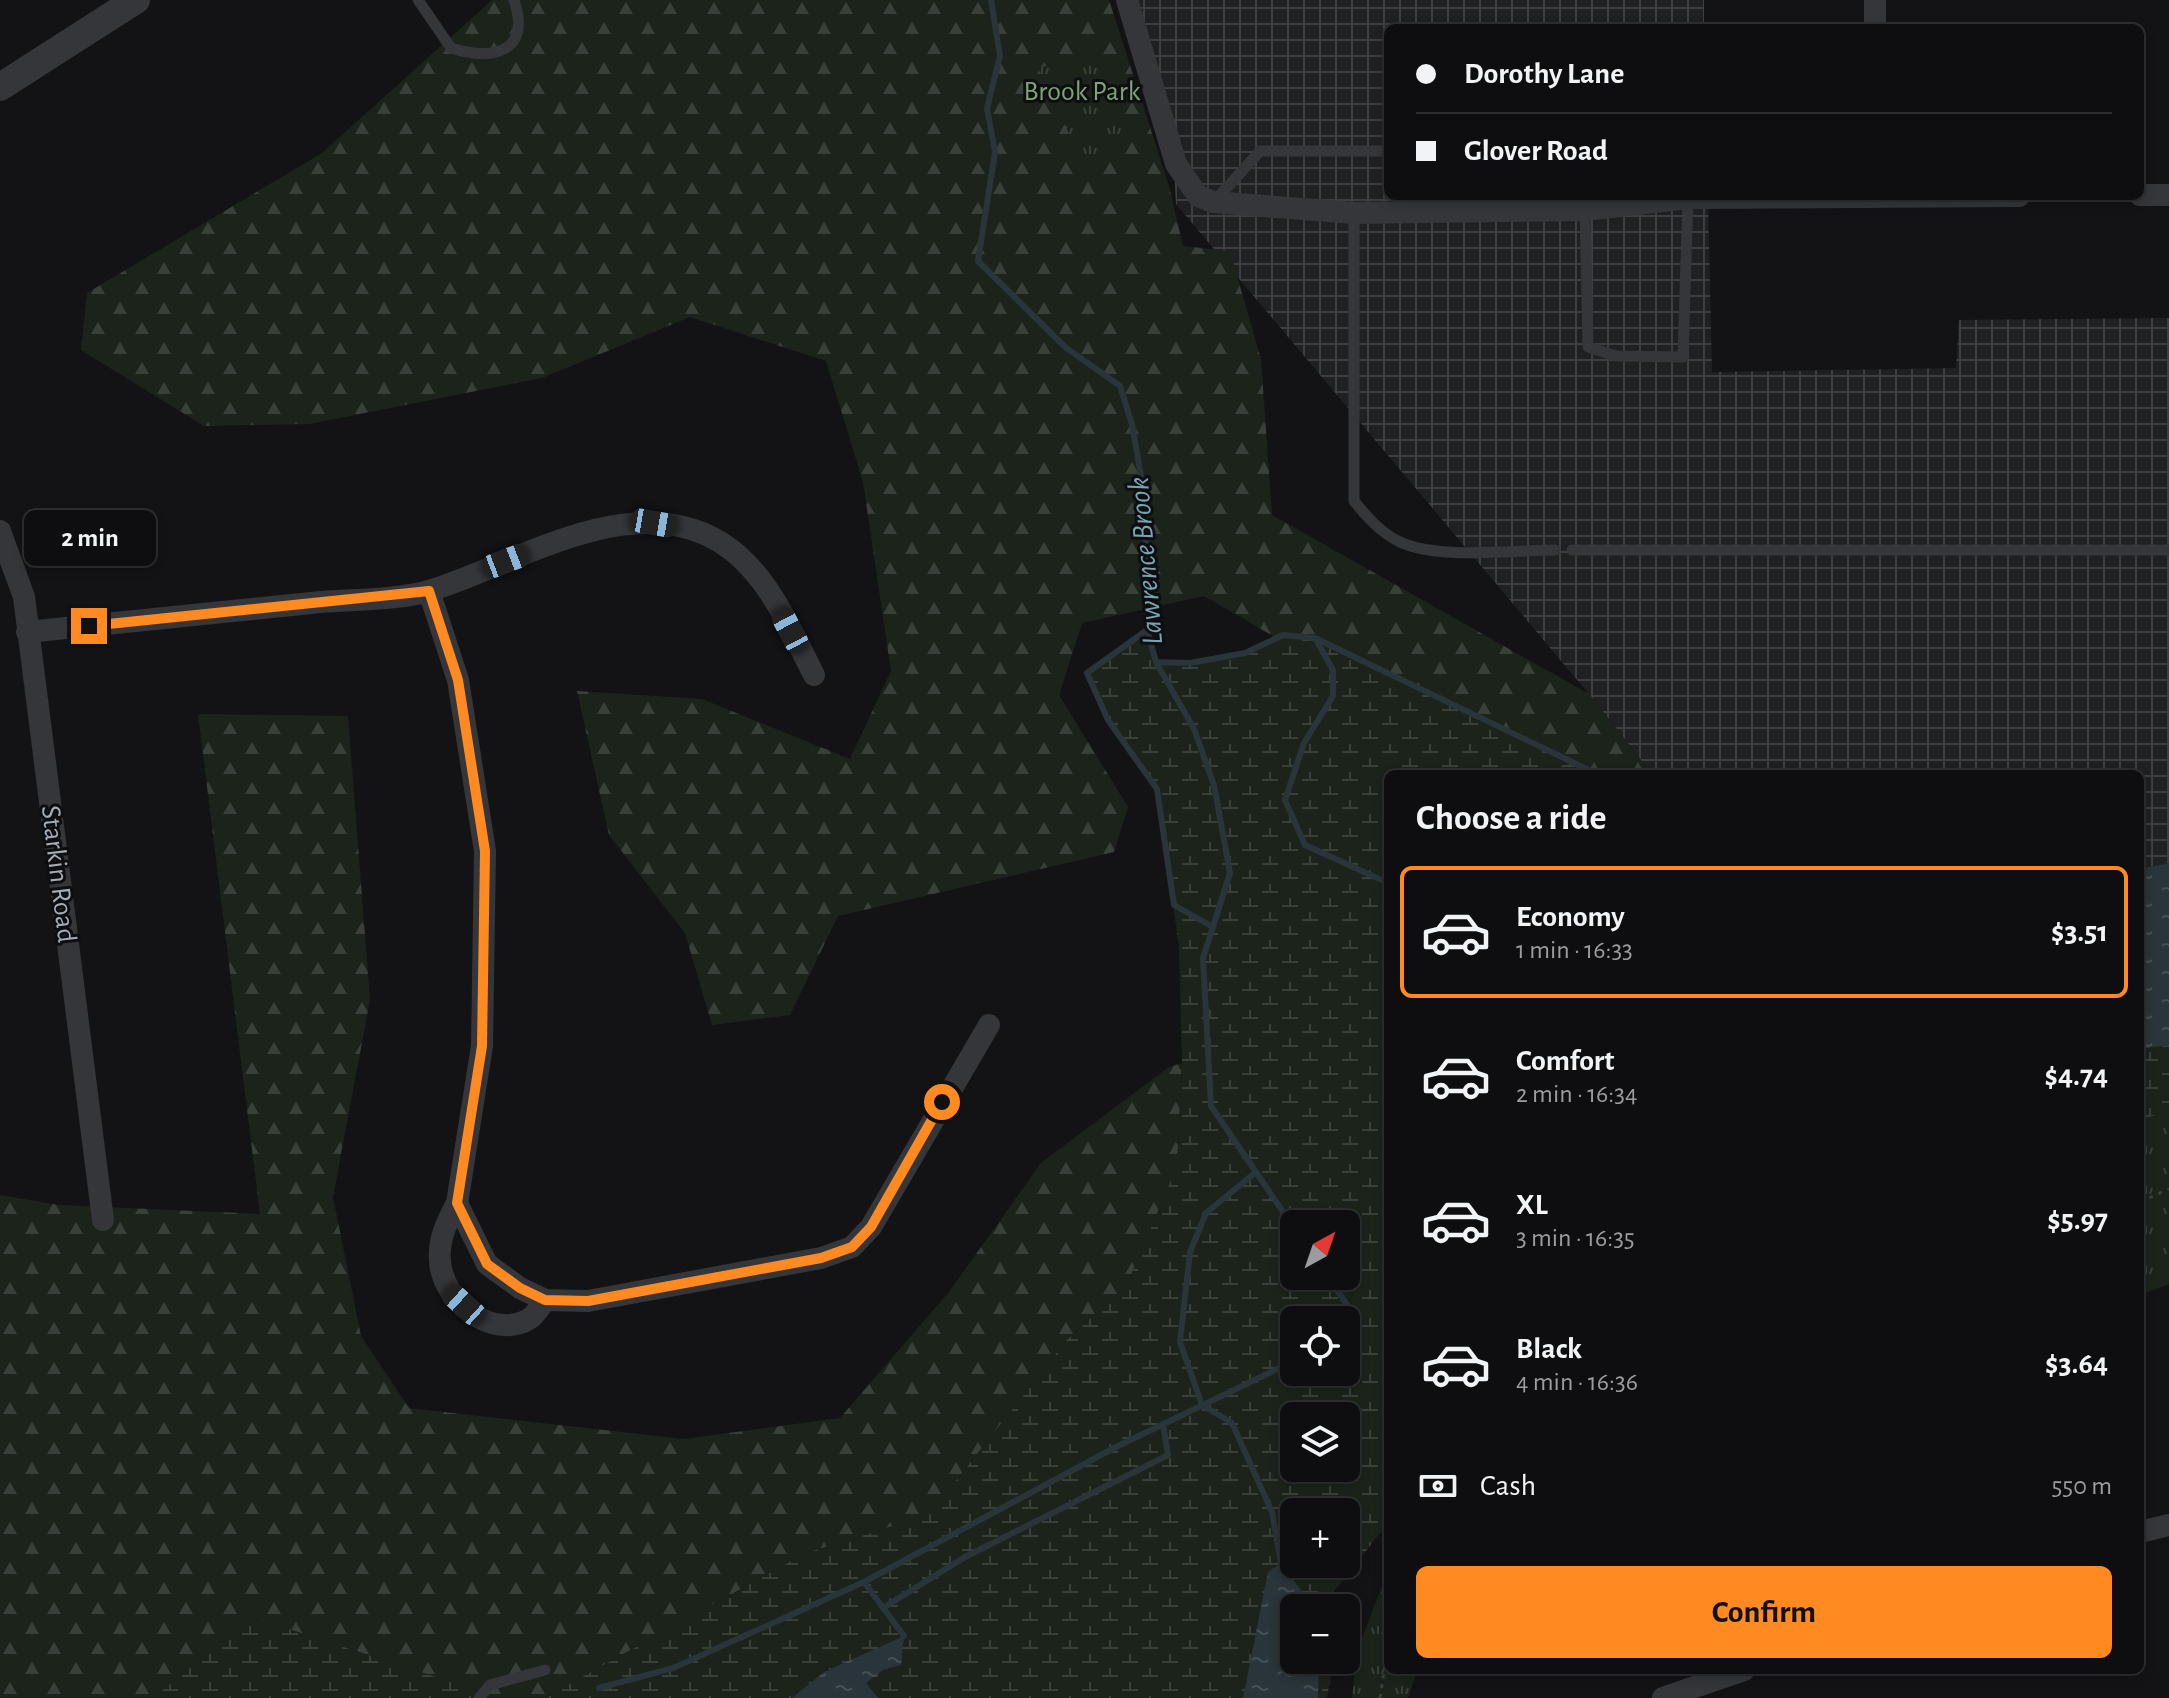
<!DOCTYPE html>
<meta charset="utf-8">
<style>
body{margin:0;font-family:"Alegreya Sans",sans-serif;background:#171719;color:#f1f3f6;height:100vh;display:flex;flex-direction:column;font-size:30px;white-space:nowrap}
*{box-sizing:border-box;margin:0}
p{font-size:26px;color:#9b9c9f}
.icon{flex:none;width:44px;height:44px;fill:none;stroke:currentColor;stroke-width:2;stroke-linecap:round;stroke-linejoin:round}
.map{position:relative;flex:1;overflow:hidden}
.side{position:absolute;left:1384px;top:770px;width:760px;height:904px;display:flex;flex-direction:column;background:#0e0e10;border-radius:12px;box-shadow:0 4px 12px #0003,0 0 0 2px #2e2e30}
.side>*{flex:none}
.guide{position:absolute;left:1384px;top:24px;width:760px;height:176px;border-radius:12px;box-shadow:0 4px 12px #0003,0 0 0 2px #2e2e30;display:grid;align-content:center;height:176px;padding:0 32px;background:#0e0e10}
.needle{width:52px;rotate:40deg}
.buttons{position:absolute;left:1280px;top:1210px;display:grid;gap:16px}
.buttons a{display:grid;place-items:center;width:80px;height:80px;border-radius:12px;background:#0e0e10;box-shadow:0 4px 12px #0003,0 0 0 2px #2e2e30;font-size:40px}
.end{position:absolute;width:36px;height:36px;margin:-18px;border:10px solid #ff8a21;background:#111;box-shadow:0 0 0 4px #111}
.from{border-radius:50%}
.bubble{position:absolute;height:56px;border-radius:12px;background:#0e0e10;box-shadow:0 4px 12px #0003,0 0 0 2px #2e2e30;font-size:26px;font-weight:700;line-height:56px;text-align:center}
.car{position:absolute;width:24px;height:48px;margin:-24px -12px;border-radius:10px;box-shadow:0 0 6px 2px #0007;background:linear-gradient(#222 24%,#8ab4d8 0 40%,#222 0 76%,#8ab4d8 0 86%,#222 0)}
.guide b{display:flex;align-items:center;gap:28px;height:76px;font-size:30px}
.guide b+b{border-top:2px solid #2e2e30}
.guide i{width:20px;height:20px;background:#f1f3f6}
ul{padding:0;list-style:none}
li{display:flex;align-items:center;gap:24px;height:132px;margin:0 16px 12px;padding:0 16px;border:4px solid transparent;border-radius:12px}
li div{flex:1}
li b{display:block;font-size:30px}
li em{font-style:normal;font-weight:700}
li.current{border-color:#ff8a21}
li>.icon{width:72px;height:72px;stroke-width:1.5}
h2{padding:0 32px;font-size:36px;line-height:96px}
.pay{display:flex;align-items:center;gap:20px;height:88px;padding:0 32px;font-size:30px}
.pay p{margin-inline-start:auto}
.primary-button{display:flex;gap:16px;margin-top:auto;padding:16px 32px}
.primary-button a{flex:1;height:92px;border-radius:12px;background:#ff8a21;color:#111;font-size:32px;font-weight:700;line-height:92px;text-align:center}
.map>svg:first-child{display:block}
</style>
<div class="map">
<svg width="2169" height="1698" viewBox="0 0 2169 1698">
<defs>
<pattern id="industrial-grid" width="8" height="8" patternUnits="userSpaceOnUse" patternTransform="scale(2)"><rect width="8" height="8" fill="#1f2022"/><path d="M0 4h8M4 0v8" fill="none" stroke="#3d3e40"/></pattern>
<pattern id="forest-firs" width="22" height="20" patternUnits="userSpaceOnUse" patternTransform="scale(2)"><rect width="22" height="20" fill="#1b231b"/><path d="M5 1l3.5 6h-7zM16 11l3.5 6h-7z" fill="#39403a"/></pattern>
<pattern id="wetland-marsh" width="20" height="14" patternUnits="userSpaceOnUse" patternTransform="scale(2)"><rect width="20" height="14" fill="#1b231b"/><path d="M1 5h8M5 5V1M11 12h8M15 12V8" fill="none" stroke="#39403a"/></pattern>
<pattern id="park-tufts" width="24" height="20" patternUnits="userSpaceOnUse" patternTransform="scale(2)"><rect width="24" height="20" fill="#1b231b"/><path d="M3 7l-1-3M5 7V3M7 7l1-3M15 17l-1-3M17 17v-4M19 17l1-3" fill="none" stroke="#39403a"/></pattern>
<pattern id="water-ripples" width="26" height="14" patternUnits="userSpaceOnUse" patternTransform="scale(2)"><rect width="26" height="14" fill="#29353a"/><path d="M2 4q2-2 4 0t4 0M15 11q2-2 4 0t4 0" fill="none" stroke="#455054"/></pattern>
</defs>
<rect width="100%" height="100%" fill="#131315"/>
<path fill="url(#industrial-grid)" d="M1121 0H1704V28H1388V196H1708L1712 372 1956 368 1959 320 2169 318V863L2140 869V774H1652L1589 694 1176 204 1174 170Z"/>
<path fill="url(#forest-firs)" d="M492 0H1109L1169 186 1183 246 1230 251 1261 359 1272 515 1589 694 1652 774H1583L1333 671 1204 596 1082 623 1059 695 1128 807 1114 852 838 916 790 1015 712 1025 685 933 609 835 577 691 702 699 850 759 891 671 863 482 826 361 690 317 542 378 309 424 204 426 81 350 87 293 322 153Z
M198 714 348 716 370 1000 333 1197 361 1336 409 1408 684 1439 840 1418 949 1292 1041 1163 1169 1067 1182 1063 1177 1166 1127 1285 1067 1340 929 1515 806 1553 544 1698H500L252 1617 153 1698H0V1195L59 1205 260 1214Z"/>
<path fill="url(#wetland-marsh)" fill-rule="evenodd" d="M1147 630 1156 662 1190 663 1245 653 1283 635 1315 638 1597 774H1388V1523L1321 1608H1294V1660H1327L1331 1675 1327 1698H544L806 1553 929 1515 1067 1340 1127 1285 1177 1166 1182 1063 1179 947 1157 789 1108 720 1087 673ZM1294 1224H1346V1276H1294ZM1294 1320H1346V1372H1294ZM1294 1416H1346V1468H1294ZM1294 1512H1346V1564H1294Z
M2169 1045V1111L2140 1120V1049Z
M252 1617 500 1698H153Z"/>
<path fill="url(#park-tufts)" d="M1102 52 1112 89 1129 87 1134 96 1133 103 1117 107 1128 144 1081 159 1038 68Z
M2169 1111V1284L2140 1295V1120Z
M1388 1571V1670H1417L1408 1698H1352L1357 1651Z"/>
<path fill="url(#water-ripples)" d="M2169 863V1045L2140 1049V869Z
M1281 1563 1305 1596 1308 1608H1294V1660H1319L1318 1698H1243L1268 1572Z
M904 1636 901 1665 883 1670 866 1683 878 1698H792L824 1672Z"/>
<g fill="none" stroke-linecap="round" stroke-linejoin="round">
<path stroke="#29353a" stroke-width="6" d="M991 0 1000 56 987 108 995 152 978 261 1065 347 1120 386 1132 424 1145 499 1147 630 1156 662 1190 663 1245 653 1283 635 1315 638 1333 670V696L1304 743 1285 800 1305 845 1388 883
M1147 630 1087 673 1108 720 1157 789 1174 905 1213 927
M1315 638 1597 774
M1156 662 1194 729 1214 785 1230 873 1203 958 1211 1106 1294 1228
M1256 1172 1206 1213 1190 1252 1180 1342 1202 1405 1232 1423 1272 1512 1281 1563
M1327 1276 1348 1306 1345 1320
M864 1582 904 1636
M883 1608 965 1557 1168 1455 1163 1424
M599 1688 673 1668 864 1582 1116 1447 1294 1361"/>
<path stroke="#3a3d41" stroke-width="3" stroke-dasharray="4 6" stroke-linecap="butt" d="M2140 1202 2169 1189
M1380 1698 1388 1646"/>
<path stroke="#34363a" stroke-width="11" d="M418 0 451 48C492 61 532 53 514 0
M1214 202 1260 151H1388
M1585 210 1588 347 1616 356 1683 357 1688 196
M1354 213V501C1367 517 1381 533 1400 542 1439 560 1512 550 1555 550
M1572 550H2169
M479 1698 490 1685 545 1670"/>
<path stroke="#34363a" stroke-width="22" d="M1127 0 1176 164 1198 196 1213 202 1354 213 1585 210 1688 198 2019 196
M1875 28V0
M2140 195H2169
M0 531 24 597 103 1220
M429 591 458 680 485 851 482 1046 457 1203 487 1264 520 1288 545 1300 588 1301 821 1258 852 1247 871 1227 989 1025
M27 632C121 623 216 613 311 603 347 599 398 601 432 590 511 565 609 502 694 530 759 551 785 619 814 675
M457 1203C447 1222 438 1239 440 1261 442 1300 492 1341 529 1319 536 1315 541 1305 545 1300
M2140 1532 2169 1525
M1663 1698 1744 1670"/>
<path stroke="#34363a" stroke-width="28" d="M0 87 136 0"/>
</g>
<g fill="none" stroke-linecap="round" stroke-linejoin="round">
<path stroke="#ff8a21" stroke-width="10" d="M89 626 429 591 458 680 485 851 482 1046 457 1203 487 1264 520 1288 545 1300 588 1301 821 1258 852 1247 871 1227 942 1102"/>
</g>
<g text-anchor="middle" dominant-baseline="central" stroke-width="6" stroke-linejoin="round" paint-order="stroke">
<g font-size="28" fill="#7ea379" stroke="#0e0e10">
<text x="1082" y="92">Brook Park</text>
</g>
<g font-size="28" fill="#a4adb7" stroke="#0e0e10">
<text transform="translate(58 874) rotate(83)">Starkin Road</text>
</g>
<g font-size="30" font-style="italic" fill="#78a4b4" stroke="#0e0e10">
<text transform="translate(1146 561) rotate(-95)">Lawrence Brook</text>
</g>
</g>
</svg>
<div class="buttons">
<a><svg class="needle" viewBox="-14 -14 28 28"><path d="M0-13l5 13h-10z" fill="#e53935"/><path d="M0 13l5-13h-10z" fill="#9b9c9f"/></svg></a>
<a><svg class="icon" aria-label="locate" viewBox="0 0 24 24"><circle cx="12" cy="12" r="6"/><path d="M12 2v4M12 18v4M2 12h4M18 12h4"/></svg></a>
<a><svg class="icon" aria-label="layers" viewBox="0 0 24 24"><path d="M12 4l9 5-9 5-9-5zM3 14l9 5 9-5"/></svg></a>
<a>+</a>
<a>−</a>
</div>
<i class="end from" style="left:942px;top:1102px"></i>
<i class="end" style="left:89px;top:626px"></i>
<div class="bubble" style="left:24px;top:510px;width:132px">2 min</div>
<i class="car" style="left:654px;top:523px;rotate:100deg"></i>
<i class="car" style="left:506px;top:561px;rotate:69deg"></i>
<i class="car" style="left:790px;top:630px;rotate:332deg"></i>
<i class="car" style="left:464px;top:1305px;rotate:312deg"></i>
<div class="guide">
<b><i class="from"></i>Dorothy Lane</b>
<b><i></i>Glover Road</b>
</div>
<section class="side">
<h2>Choose a ride</h2>
<ul>
<li class="current"><svg class="icon" aria-label="car" viewBox="0 0 24 24"><path d="M5 17H2v-5l4-1 3-4h7l3 4 3 1v5h-3M9 17h6M6 11h13"/><circle cx="7" cy="17" r="2"/><circle cx="17" cy="17" r="2"/></svg><div><b>Economy</b><p>1 min · 16:33</p></div><em>$3.51</em></li>
<li><svg class="icon" aria-label="car" viewBox="0 0 24 24"><path d="M5 17H2v-5l4-1 3-4h7l3 4 3 1v5h-3M9 17h6M6 11h13"/><circle cx="7" cy="17" r="2"/><circle cx="17" cy="17" r="2"/></svg><div><b>Comfort</b><p>2 min · 16:34</p></div><em>$4.74</em></li>
<li><svg class="icon" aria-label="car" viewBox="0 0 24 24"><path d="M5 17H2v-5l4-1 3-4h7l3 4 3 1v5h-3M9 17h6M6 11h13"/><circle cx="7" cy="17" r="2"/><circle cx="17" cy="17" r="2"/></svg><div><b>XL</b><p>3 min · 16:35</p></div><em>$5.97</em></li>
<li><svg class="icon" aria-label="car" viewBox="0 0 24 24"><path d="M5 17H2v-5l4-1 3-4h7l3 4 3 1v5h-3M9 17h6M6 11h13"/><circle cx="7" cy="17" r="2"/><circle cx="17" cy="17" r="2"/></svg><div><b>Black</b><p>4 min · 16:36</p></div><em>$3.64</em></li>
</ul>
<div class="pay"><svg class="icon" aria-label="cash" viewBox="0 0 24 24"><path d="M3 7h18v10H3z"/><circle cx="12" cy="12" r="2"/></svg>Cash<p>550 m</p></div>
<div class="primary-button"><a>Confirm</a></div>
</section>
</div>
